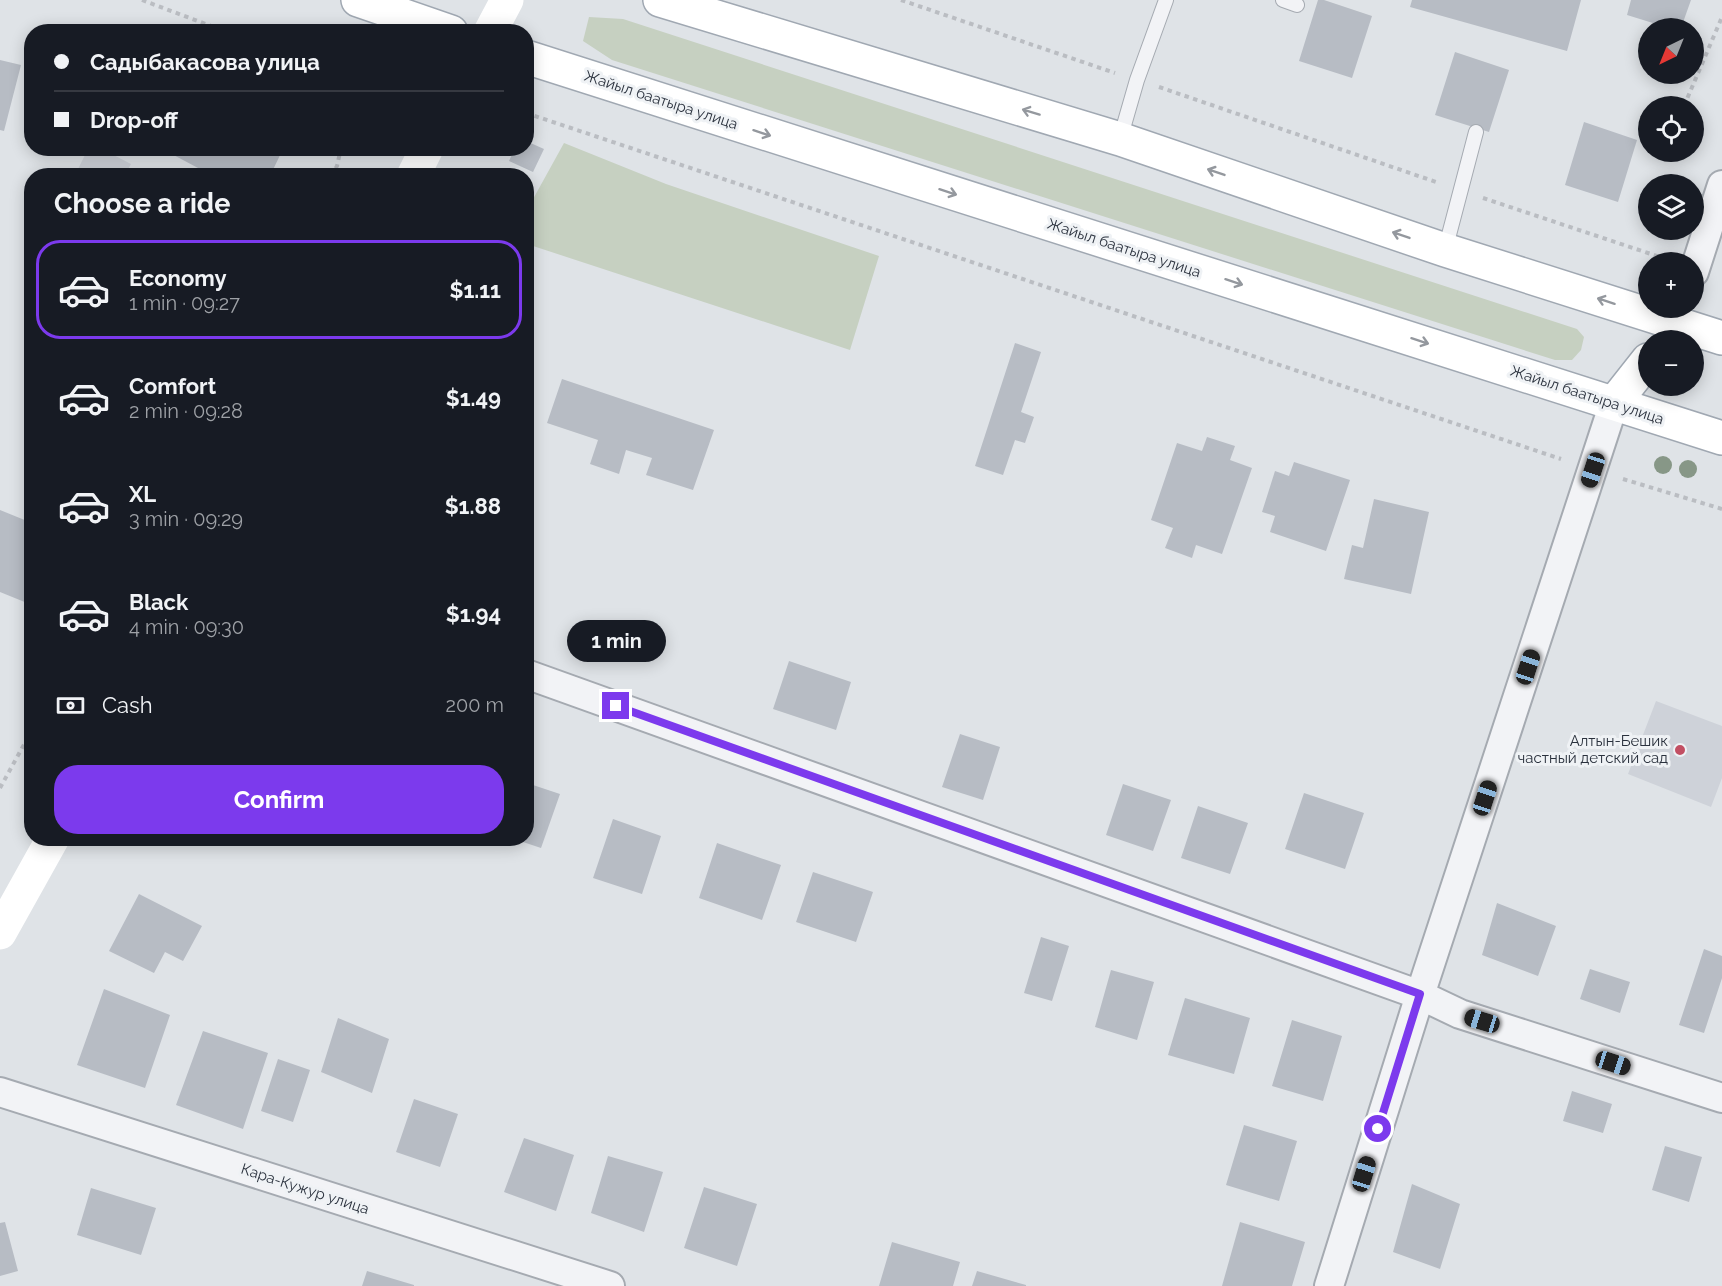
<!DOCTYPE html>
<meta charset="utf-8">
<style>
body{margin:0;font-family:Raleway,sans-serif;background:#242831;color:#f1f3f6;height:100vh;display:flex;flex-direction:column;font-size:22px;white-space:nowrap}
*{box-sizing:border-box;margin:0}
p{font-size:20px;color:#9ea1a6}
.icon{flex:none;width:33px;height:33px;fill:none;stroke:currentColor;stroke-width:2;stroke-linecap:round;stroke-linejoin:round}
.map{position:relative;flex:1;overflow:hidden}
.details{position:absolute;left:24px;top:168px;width:510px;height:678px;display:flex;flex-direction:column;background:#171b24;border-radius:24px;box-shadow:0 3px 15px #0003}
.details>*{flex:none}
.hud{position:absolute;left:24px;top:24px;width:510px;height:132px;border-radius:24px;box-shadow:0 3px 15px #0003;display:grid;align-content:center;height:132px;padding:0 30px;background:#171b24}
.needle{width:39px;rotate:223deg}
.fabs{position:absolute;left:1638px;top:18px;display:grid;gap:12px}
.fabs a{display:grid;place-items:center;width:66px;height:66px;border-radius:50%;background:#171b24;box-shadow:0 3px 15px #0003;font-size:30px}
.end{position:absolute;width:27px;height:27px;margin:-14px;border:8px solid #7c3aed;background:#fff;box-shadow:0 0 0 3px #fff}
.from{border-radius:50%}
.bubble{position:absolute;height:42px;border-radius:21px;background:#171b24;box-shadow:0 3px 15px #0003;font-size:20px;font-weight:700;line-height:42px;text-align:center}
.car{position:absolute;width:18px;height:36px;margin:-18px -9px;border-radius:8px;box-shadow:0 0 4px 2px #0007;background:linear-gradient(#222 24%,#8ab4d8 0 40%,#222 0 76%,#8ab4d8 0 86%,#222 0)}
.hud b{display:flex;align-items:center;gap:21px;height:57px;font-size:22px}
.hud b+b{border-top:2px solid #363941}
.hud i{width:15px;height:15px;background:#f1f3f6}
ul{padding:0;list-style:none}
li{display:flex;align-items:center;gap:18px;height:99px;margin:0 12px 9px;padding:0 18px;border:3px solid transparent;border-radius:24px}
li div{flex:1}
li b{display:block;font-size:22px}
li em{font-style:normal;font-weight:700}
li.current{border-color:#7c3aed}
li>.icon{width:54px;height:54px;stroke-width:1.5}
h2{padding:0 30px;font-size:27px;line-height:72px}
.pay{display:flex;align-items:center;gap:15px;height:66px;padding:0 30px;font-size:22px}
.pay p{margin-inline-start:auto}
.button{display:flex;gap:12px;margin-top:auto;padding:12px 30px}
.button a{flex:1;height:69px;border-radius:24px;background:#7c3aed;color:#fff;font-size:24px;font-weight:700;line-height:69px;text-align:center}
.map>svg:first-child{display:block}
</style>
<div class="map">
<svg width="1722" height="1286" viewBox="0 0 1722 1286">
<rect width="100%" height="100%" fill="#dfe3e7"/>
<path fill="#ced2d9" d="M88 149H102L131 164 125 175H75Z
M1656 701 1722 726V778L1711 807 1628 774Z"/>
<path fill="#c6d0c1" d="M589 17 623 19 1577 329 1584 337 1581 350 1572 360H1555L612 60 583 41Z
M564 143 666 184 879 256 850 350 527 244V210Z"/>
<path fill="#b7bcc4" d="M1318 0H1324L1372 16 1352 78 1299 61Z
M1412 0H1581L1567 51 1410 7Z
M1631 0H1691L1681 28H1669L1627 15Z
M1455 52 1509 70 1489 132 1435 115Z
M0 60 21 65 4 131 0 130Z
M1584 122 1637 140 1618 202 1565 185Z
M526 141 544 149 533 172 509 161 515 148H526Z
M170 148H276L282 151 270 176H213L168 152Z
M1015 343 1041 352 1021 412 1034 417 1025 443 1015 440 1003 475 975 466Z
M562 379 714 430 693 490 646 475 652 458 626 450 619 474 590 464 598 440 547 423Z
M1207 437 1235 446 1230 460 1252 468 1222 554 1196 545 1192 558 1165 548 1173 528 1151 520 1177 443 1202 451Z
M1294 462 1350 480 1326 551 1270 532 1275 516 1262 512 1275 471 1289 476Z
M1374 499 1429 512 1411 594 1344 579 1352 545 1363 548Z
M0 510 32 523V605L0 592Z
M789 661 851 682 836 730 773 709Z
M960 734 1000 747 983 800 942 787Z
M527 783 560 794 541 848 514 839 526 838Z
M1123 784 1171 800 1153 851 1106 835Z
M1304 793 1364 813 1345 869 1285 849Z
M1198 806 1248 823 1230 874 1181 858Z
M613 819 661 836 642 894 593 878Z
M717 843 781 865 762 920 699 898Z
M813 872 873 892 856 942 796 922Z
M139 894 202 926 183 961 165 952 154 973 109 951Z
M1497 903 1556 926 1538 976 1482 955Z
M1041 937 1069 946 1052 1001 1024 993Z
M1704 949 1722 956V978L1704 1033 1679 1025Z
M1590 969 1630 982 1620 1013 1580 999Z
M1111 970 1154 982 1137 1040 1095 1027Z
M104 989 170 1015 145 1088 77 1065Z
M1185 998 1250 1018 1234 1074 1168 1055Z
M338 1018 389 1039 372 1093 321 1072Z
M1292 1020 1342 1036 1323 1101 1272 1086Z
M203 1031 268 1053 243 1129 176 1105Z
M278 1059 310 1070 293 1122 261 1111Z
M1572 1091 1612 1104 1603 1133 1563 1121Z
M414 1099 458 1114 440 1167 396 1152Z
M1244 1125 1297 1141 1279 1201 1226 1185Z
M524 1138 574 1155 556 1211 504 1192Z
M1665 1146 1702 1157 1689 1202 1652 1190Z
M608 1156 663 1172 644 1232 591 1213Z
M1412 1184 1460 1204 1440 1269 1393 1252Z
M704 1187 757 1204 737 1266 684 1248Z
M91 1188 156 1208 141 1255 77 1235Z
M5 1222 18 1271 0 1276V1223Z
M1240 1222 1305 1242 1292 1286H1222Z
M892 1242 960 1262 953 1286H879Z
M367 1271 414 1285V1286H362Z
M977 1271 1026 1285V1286H972Z"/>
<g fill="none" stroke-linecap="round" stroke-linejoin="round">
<g stroke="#a5aab1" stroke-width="16">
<path id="lane" d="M1283 0 1297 5
M1120 139 1137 80 1166 0
M1445 250 1476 132"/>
</g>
<g stroke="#a5aab1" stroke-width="32">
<path id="street" d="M1694 272 1722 185
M526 674 1420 995 1460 1014 1722 1098
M0 1092 610 1286
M1329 1286 1420 995 1614 403"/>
</g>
<g stroke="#a0a8b2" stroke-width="36">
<path id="primary" d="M358 0 451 32
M660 0 1120 139 1445 250 1722 338
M526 57 1722 438
M1614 403 1648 360"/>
</g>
<path stroke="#babdc2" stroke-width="4" stroke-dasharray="4.5 4.5" stroke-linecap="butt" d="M142 0 227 32
M901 0 1115 73
M1159 87 1439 183
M1684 106 1722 17
M526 113 1561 459
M1663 158 1666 152
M331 176 337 166 341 148
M1483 198 1666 259
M1623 479 1722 509
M0 788 32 730"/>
<use href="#lane" stroke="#f2f3f6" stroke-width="14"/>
<use href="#street" stroke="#f2f3f6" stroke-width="28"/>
<path stroke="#fff" stroke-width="33" d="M490 32 507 0
M413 176 427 148
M0 933 53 838"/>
<use href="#primary" stroke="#fff" stroke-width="33"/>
</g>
<g fill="#879787">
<circle cx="1663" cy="465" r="9"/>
<circle cx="1688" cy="469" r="9"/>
</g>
<defs><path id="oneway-shaft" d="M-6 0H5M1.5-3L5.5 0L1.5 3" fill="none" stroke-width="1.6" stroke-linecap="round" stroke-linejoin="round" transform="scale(1.5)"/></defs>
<g stroke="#94989e">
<use href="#oneway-shaft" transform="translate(1031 112) rotate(-163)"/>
<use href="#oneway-shaft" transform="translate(762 133) rotate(18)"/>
<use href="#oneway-shaft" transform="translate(1216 172) rotate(-161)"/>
<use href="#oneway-shaft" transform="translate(948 192) rotate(18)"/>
<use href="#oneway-shaft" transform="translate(1401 235) rotate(-161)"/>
<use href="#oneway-shaft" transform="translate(1234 282) rotate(18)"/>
<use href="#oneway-shaft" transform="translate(1606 301) rotate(-162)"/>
<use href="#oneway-shaft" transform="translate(1420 341) rotate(18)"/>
</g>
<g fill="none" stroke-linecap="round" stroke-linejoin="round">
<path stroke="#7c3aed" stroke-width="8" d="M616 706 1420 994 1378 1129"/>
</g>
<circle fill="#c24f63" stroke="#eff2f5" stroke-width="2" cx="1680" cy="750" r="6"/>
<g text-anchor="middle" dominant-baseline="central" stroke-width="6" stroke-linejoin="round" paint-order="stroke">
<g font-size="15" fill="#2a313d" stroke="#eff2f5">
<text transform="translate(661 100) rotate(18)">Жайыл баатыра улица</text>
<text transform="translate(1124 248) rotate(18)">Жайыл баатыра улица</text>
<text transform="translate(1587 395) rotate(18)">Жайыл баатыра улица</text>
<text transform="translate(305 1189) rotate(18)">Кара-Кужур улица</text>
</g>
<g font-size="15" fill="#2a313d" stroke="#eff2f5" text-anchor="end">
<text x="1668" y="741">Алтын-Бешик<tspan x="1668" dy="17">частный детский сад</tspan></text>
</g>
</g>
</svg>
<div class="fabs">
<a><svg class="needle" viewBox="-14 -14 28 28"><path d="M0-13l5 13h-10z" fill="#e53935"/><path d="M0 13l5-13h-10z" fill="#9ea1a6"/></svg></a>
<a><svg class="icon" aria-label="locate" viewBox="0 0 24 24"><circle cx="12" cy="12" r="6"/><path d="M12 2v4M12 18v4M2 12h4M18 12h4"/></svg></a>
<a><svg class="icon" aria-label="layers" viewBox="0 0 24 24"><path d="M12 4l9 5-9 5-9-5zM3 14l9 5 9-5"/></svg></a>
<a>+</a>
<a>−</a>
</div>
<i class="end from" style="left:1378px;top:1129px"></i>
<i class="end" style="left:616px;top:706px"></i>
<div class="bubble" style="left:567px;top:620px;width:99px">1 min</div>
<i class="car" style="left:1593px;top:470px;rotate:198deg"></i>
<i class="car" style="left:1528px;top:667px;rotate:18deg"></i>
<i class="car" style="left:1485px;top:798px;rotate:18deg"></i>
<i class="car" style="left:1482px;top:1021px;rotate:287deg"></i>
<i class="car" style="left:1613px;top:1063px;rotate:108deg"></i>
<i class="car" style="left:1364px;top:1174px;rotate:17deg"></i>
<div class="hud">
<b><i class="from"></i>Садыбакасова улица</b>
<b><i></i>Drop-off</b>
</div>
<section class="details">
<h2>Choose a ride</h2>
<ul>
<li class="current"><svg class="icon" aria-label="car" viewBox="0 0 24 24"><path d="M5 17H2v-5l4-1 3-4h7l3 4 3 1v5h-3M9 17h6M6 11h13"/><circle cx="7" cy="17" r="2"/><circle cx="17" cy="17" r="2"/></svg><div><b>Economy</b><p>1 min · 09:27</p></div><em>$1.11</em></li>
<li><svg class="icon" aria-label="car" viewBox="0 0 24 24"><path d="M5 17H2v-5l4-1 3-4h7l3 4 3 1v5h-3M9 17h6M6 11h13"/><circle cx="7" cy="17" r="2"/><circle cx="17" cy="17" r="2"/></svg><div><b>Comfort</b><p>2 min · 09:28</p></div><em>$1.49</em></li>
<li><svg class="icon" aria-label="car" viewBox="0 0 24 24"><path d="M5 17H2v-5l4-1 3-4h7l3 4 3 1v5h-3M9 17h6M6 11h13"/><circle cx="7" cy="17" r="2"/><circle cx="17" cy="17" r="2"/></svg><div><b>XL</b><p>3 min · 09:29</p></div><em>$1.88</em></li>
<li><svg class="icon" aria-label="car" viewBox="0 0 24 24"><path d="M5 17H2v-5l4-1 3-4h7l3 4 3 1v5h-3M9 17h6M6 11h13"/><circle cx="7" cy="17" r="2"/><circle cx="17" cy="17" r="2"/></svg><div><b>Black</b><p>4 min · 09:30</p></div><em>$1.94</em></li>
</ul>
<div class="pay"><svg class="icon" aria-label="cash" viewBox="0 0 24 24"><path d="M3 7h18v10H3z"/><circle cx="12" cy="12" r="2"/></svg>Cash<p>200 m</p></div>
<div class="button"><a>Confirm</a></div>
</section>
</div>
